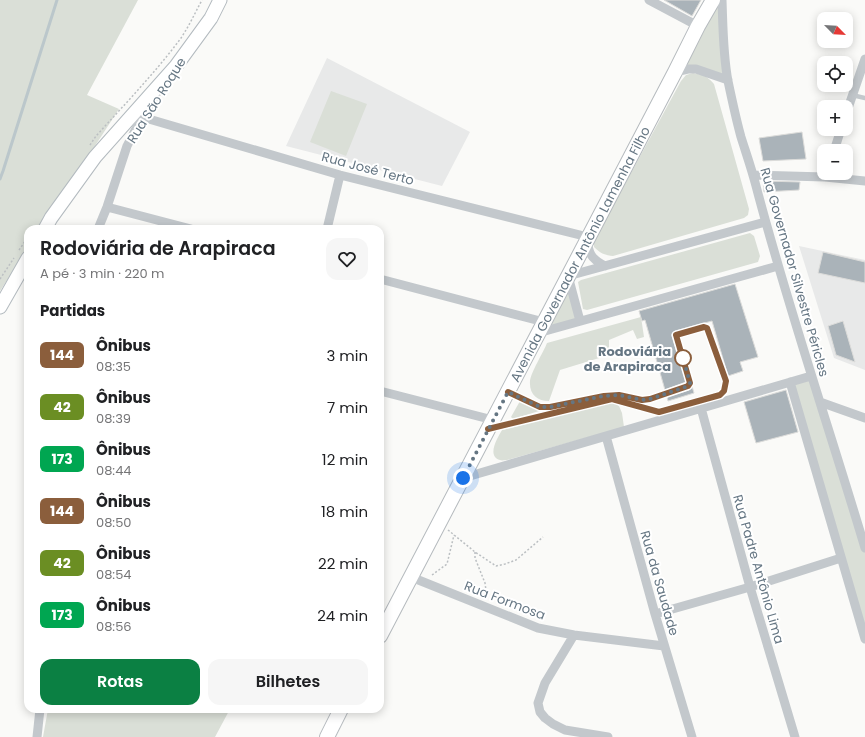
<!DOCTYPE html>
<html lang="pt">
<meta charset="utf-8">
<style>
body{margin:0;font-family:Poppins,sans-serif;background:#f6f6f6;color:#202124;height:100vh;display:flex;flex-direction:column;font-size:15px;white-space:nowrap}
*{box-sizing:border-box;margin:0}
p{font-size:13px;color:#757577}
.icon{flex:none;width:22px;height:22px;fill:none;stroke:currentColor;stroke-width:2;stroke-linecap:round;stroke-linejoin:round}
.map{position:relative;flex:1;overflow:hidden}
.details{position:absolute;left:24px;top:225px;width:360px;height:488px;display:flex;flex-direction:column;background:#fff;border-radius:12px;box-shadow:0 2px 10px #0003}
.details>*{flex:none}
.badge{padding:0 8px;border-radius:6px;font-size:14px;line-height:26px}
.needle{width:26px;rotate:114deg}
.buttons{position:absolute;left:817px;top:12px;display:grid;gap:8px}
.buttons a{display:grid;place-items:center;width:36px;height:36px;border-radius:8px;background:#fff;box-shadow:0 2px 10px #0003;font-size:20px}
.you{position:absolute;width:20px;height:20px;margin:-10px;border:3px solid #fff;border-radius:50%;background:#1a73e8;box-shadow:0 0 0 6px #1a73e833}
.map>.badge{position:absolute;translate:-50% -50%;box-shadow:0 0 0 2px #fff}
h2{padding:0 16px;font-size:15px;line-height:36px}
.round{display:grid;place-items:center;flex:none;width:42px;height:42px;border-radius:12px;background:#f6f6f6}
.head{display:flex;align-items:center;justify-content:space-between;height:68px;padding:0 16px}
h1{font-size:19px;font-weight:600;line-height:30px}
.primary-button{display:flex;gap:8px;margin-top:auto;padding:8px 16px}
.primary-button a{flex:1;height:46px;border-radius:12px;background:#0b8043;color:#fff;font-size:16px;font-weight:600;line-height:46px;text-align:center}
.primary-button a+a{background:#f6f6f6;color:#202124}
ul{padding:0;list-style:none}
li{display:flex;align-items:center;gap:12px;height:52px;padding:0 16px}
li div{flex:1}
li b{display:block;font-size:15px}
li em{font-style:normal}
li .badge{min-width:44px;font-weight:700;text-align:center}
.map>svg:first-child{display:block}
.built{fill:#e8e9e9}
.green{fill:#dadfd7}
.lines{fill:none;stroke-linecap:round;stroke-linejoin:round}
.stream{stroke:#bbc7cb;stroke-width:3}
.building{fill:#aab3b9;stroke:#dcdcda}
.secondary-casing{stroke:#b3babf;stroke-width:15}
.primary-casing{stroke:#b5babe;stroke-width:16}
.path{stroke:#bbbfc2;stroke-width:1.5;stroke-dasharray:2 2;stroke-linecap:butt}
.service{stroke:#c3c8cc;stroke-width:4.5}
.minor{stroke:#c3c8cc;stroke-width:9}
.secondary{stroke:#fff;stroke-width:13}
.primary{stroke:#fff;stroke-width:14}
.line-casing{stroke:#fff;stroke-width:9}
.line{stroke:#8b5e3c;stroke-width:6}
.walk{stroke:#657683;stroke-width:4;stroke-dasharray:0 7.2}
.stop-dot{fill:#fff;stroke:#8b5e3c;stroke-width:2}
.labels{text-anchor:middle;stroke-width:4;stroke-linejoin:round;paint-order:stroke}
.street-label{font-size:13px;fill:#657683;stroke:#fff}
.stop-label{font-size:13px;font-weight:bold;fill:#657683;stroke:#fff;text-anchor:end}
</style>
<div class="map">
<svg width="865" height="737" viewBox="0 0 865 737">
<rect width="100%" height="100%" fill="#fafaf8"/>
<path class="built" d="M327,58L470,132L442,186L286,146Z
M799,246L865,260V370L834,358Z"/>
<path class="green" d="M0,0H138L87,95L119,109L41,229H28V248L0,291Z
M722,0L728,80L696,69L675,72L698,26Z
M693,73C704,75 707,76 714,84L749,209L748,215L744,218L613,256C604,255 600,253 594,247V241L681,81L686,75Z
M331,91L367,104L346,156L310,142Z
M750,233L754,236L760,256L758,262L587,310L583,309L578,282L581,280Z
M568,276L580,321L538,333Z
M641,317L644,337L637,339L633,330L609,340V355L560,370L549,401C537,401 529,394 530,381C531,372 543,353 547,343Z
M811,376L865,548V639L790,382Z
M520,401L538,408L539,411L513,419L511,417Z
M612,402L619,406L622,413L624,427L507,460C504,460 502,461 500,460C486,456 498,437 502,430Z
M48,709H230L215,737H43Z"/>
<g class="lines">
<path class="stream" d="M0,179L3,171L57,0"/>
</g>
<path class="building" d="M664,0H701L692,16Z
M802,132L806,159L763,161L759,138Z
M763,181L800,182L799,190L764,192Z
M823,252L865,262V283L818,273Z
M735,284L758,357L740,362L743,371L728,376L712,321L675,331L672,334V336L686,382L665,390L645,320L642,321L639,311Z
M843,321L855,362L836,355L828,326Z
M692,386L694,393L668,401L667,397L689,390Z
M786,390L798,432L756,443L744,402Z"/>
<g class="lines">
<defs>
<path id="secondary" d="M45,229L51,218L95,157L176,66L211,18L220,0
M0,307L28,258"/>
<g id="primary">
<path id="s1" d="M380,636L675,72L698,26L713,0"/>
<path d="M327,737L341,709"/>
</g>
</defs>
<use href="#secondary" class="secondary-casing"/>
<use href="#primary" class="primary-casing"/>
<path class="path" d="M90,145L96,136C125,104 155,73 181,38C189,26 195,13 202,0
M19,250L28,237
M0,279L14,258
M448,530L475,552L496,566L505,564L516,560L543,537
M475,552V558L485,583L487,598
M432,575L447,564L454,535"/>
<path class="service" d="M852,95L865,98
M492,429L612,399L659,412L720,395L724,391L726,381L707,328L704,327L676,335L690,383L688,386L650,399L642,401L619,395L604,396L550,407H540L509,392"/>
<path class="minor" d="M649,0L698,26
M722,0C723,27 723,55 728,81C732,100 736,119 741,137C746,153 752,170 756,186C788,308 829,427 865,548
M675,72L688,69H696L728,80
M846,114L865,59
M142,117L340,175L588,237C587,252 591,259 605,266
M834,151L841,129
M753,175L825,177L865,181
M107,207L191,229
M98,229L107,207L127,146L142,117L156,95
M327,229L340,175
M380,279L544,322
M580,321L568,276L765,222
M538,333L778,266
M790,382L865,639
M380,391L493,420
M820,402L865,418
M701,408L750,587L795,737
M606,436L655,614L692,737
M463,478L811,376
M411,577L538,628L574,635L664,646
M655,614L750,587L841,558
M574,635L545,683L538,703L540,712L545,718L553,724L565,730L608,737
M37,737L40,709"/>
<use href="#secondary" class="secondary"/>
<use href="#primary" class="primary"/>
</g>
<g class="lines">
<defs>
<path id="line" d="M488,429L612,399L659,412L720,395L724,391L726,381L707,328L704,327L676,335L690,383L688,386L650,399L642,400L619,395L604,396L550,407H540L508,392"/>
</defs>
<use href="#line" class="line-casing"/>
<use href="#line" class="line"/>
<path class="walk" d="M463,478L508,392L540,407H550L604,396L619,395L642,400L650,399L688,386L690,383L683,358"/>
</g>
<circle class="stop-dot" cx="683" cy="358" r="8"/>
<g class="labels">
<g class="street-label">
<text transform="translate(156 100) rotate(-58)" y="5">Rua São Roque</text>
<text transform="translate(368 168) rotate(15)" y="5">Rua José Terto</text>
<text dy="5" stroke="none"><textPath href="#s1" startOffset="431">Avenida Governador Antônio Lamenha Filho</textPath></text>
<text transform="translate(795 272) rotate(74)" y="5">Rua Governador Silvestre Péricles</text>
<text transform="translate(759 569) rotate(74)" y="5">Rua Padre Antônio Lima</text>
<text transform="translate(660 583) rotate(74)" y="5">Rua da Saudade</text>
<text transform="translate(505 600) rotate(21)" y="5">Rua Formosa</text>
</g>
<g class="stop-label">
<text x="671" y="356">Rodoviária<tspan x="671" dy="15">de Arapiraca</tspan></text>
</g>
</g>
</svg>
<div class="buttons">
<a><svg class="needle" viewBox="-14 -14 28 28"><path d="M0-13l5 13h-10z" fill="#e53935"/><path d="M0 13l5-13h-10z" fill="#757577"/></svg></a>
<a><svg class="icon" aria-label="locate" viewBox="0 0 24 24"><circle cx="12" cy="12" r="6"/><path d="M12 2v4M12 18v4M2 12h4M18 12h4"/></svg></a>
<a>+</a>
<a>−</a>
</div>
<div class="you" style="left:463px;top:478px"></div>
<section class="details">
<div class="head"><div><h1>Rodoviária de Arapiraca</h1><p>A pé · 3 min · 220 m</p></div><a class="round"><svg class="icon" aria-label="heart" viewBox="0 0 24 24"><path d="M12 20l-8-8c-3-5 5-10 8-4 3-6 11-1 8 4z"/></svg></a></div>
<h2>Partidas</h2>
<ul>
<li><span class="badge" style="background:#8b5e3c;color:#fff">144</span><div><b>Ônibus</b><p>08:35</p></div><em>3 min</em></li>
<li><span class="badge" style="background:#6b8e23;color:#fff">42</span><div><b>Ônibus</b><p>08:39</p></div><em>7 min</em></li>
<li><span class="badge" style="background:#00a651;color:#fff">173</span><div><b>Ônibus</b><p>08:44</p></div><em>12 min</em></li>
<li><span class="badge" style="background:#8b5e3c;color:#fff">144</span><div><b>Ônibus</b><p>08:50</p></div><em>18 min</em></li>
<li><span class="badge" style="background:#6b8e23;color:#fff">42</span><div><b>Ônibus</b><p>08:54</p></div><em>22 min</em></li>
<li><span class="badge" style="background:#00a651;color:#fff">173</span><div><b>Ônibus</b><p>08:56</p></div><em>24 min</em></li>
</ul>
<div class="primary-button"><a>Rotas</a><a>Bilhetes</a></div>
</section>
</div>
